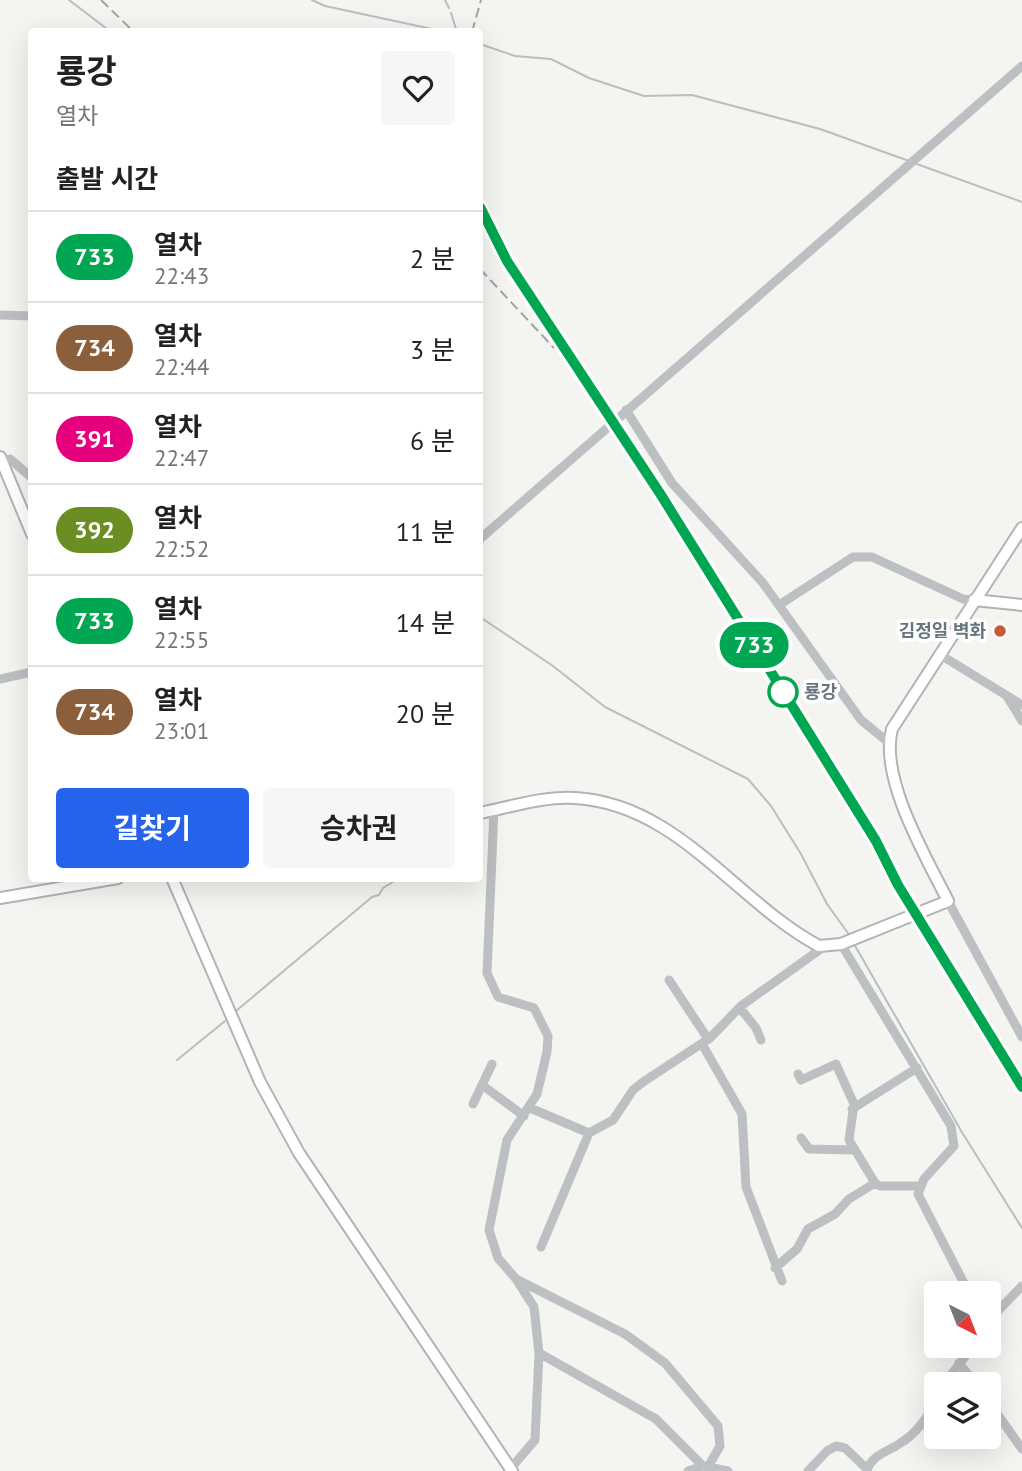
<!DOCTYPE html>
<html lang="ko">
<meta charset="utf-8">
<style>
body{margin:0;font-family:"PT Sans","Noto Sans KR",sans-serif;background:#f6f6f6;color:#222;height:100vh;display:flex;flex-direction:column;font-size:26px;white-space:nowrap}
*{box-sizing:border-box;margin:0}
p{font-size:23px;color:#767676}
.icon{flex:none;width:38px;height:38px;fill:none;stroke:currentColor;stroke-width:2;stroke-linecap:round;stroke-linejoin:round}
.map{position:relative;flex:1;overflow:hidden}
.side{position:absolute;left:28px;top:28px;width:455px;height:854px;display:flex;flex-direction:column;background:#fff;border-radius:7px;box-shadow:0 7px 28px #0002}
.side>*{flex:none}
.badge{padding:0 14px;border-radius:23px;font-size:24px;line-height:46px}
.needle{width:46px;rotate:138deg}
.fabs{position:absolute;left:924px;top:1281px;display:grid;gap:14px}
.fabs a{display:grid;place-items:center;width:77px;height:77px;border-radius:7px;background:#fff;box-shadow:0 7px 28px #0002;font-size:35px}
.map>.badge{position:absolute;translate:-50% -50%;box-shadow:0 0 0 4px #fff}
h2{padding:0 28px;font-size:26px;line-height:63px}
.round{display:grid;place-items:center;flex:none;width:74px;height:74px;border-radius:7px;background:#f6f6f6}
.overview{display:flex;align-items:center;justify-content:space-between;height:119px;padding:0 28px}
h1{font-size:33px;font-weight:700;line-height:52px}
.action{display:flex;gap:14px;margin-top:auto;padding:14px 28px}
.action a{flex:1;height:80px;border-radius:7px;background:#2563eb;color:#fff;font-size:28px;font-weight:700;line-height:80px;text-align:center}
.action a+a{background:#f6f6f6;color:#222}
ul{padding:0;list-style:none}
li{display:flex;align-items:center;gap:21px;height:91px;padding:0 28px;border-top:2px solid #e0e0e0}
li div{flex:1}
li b{display:block;font-size:26px}
li em{font-style:normal}
li .badge{min-width:77px;font-weight:700;text-align:center}
.map>svg:first-child{display:block}
.lines{fill:none;stroke-linecap:round;stroke-linejoin:round}
.stream{stroke:#b5c0c3;stroke-width:2}
.major-casing{stroke:#b0b4b7;stroke-width:14}
.minor{stroke:#bcc0c2;stroke-width:9}
.major{stroke:#fff;stroke-width:10}
.rail{stroke:#9ea4a8;stroke-width:2;stroke-dasharray:10 5;stroke-linecap:butt}
.line-casing{stroke:#fff;stroke-width:16}
.line{stroke:#00a651;stroke-width:10}
.poi-dot{fill:#cc583a;stroke:#fff;stroke-width:2.5}
.stop-dot{fill:#fff;stroke:#00a651;stroke-width:3.5}
.labels{text-anchor:middle;stroke-width:7;stroke-linejoin:round;paint-order:stroke}
.poi-label{font-size:18px;font-weight:bold;fill:#67757e;stroke:#fff;text-anchor:end}
.stop-label{font-size:18px;font-weight:bold;fill:#67757e;stroke:#fff;text-anchor:start}
</style>
<div class="map">
<svg width="1022" height="1471" viewBox="0 0 1022 1471">
<rect width="100%" height="100%" fill="#f4f4f1"/>
<g class="lines">
<path class="stream" d="M69,0L111,32
M312,0L325,6L446,32
M445,0L449,8
M451,13L457,32
M480,44L515,56L551,59L589,78L644,96L692,95L820,129L909,161
M914,163L1022,202
M480,617L553,666L605,707L748,779L771,806L801,854L827,904L850,936
M854,944L963,1134L1022,1228
M236,1011L372,897L379,895L383,888L399,878
M177,1060L225,1021"/>
<defs>
<path id="major" d="M0,457L32,534
M974,600L1022,605
M480,813C510,807 544,796 575,798C678,804 735,901 819,946L841,944L948,901C926,857 879,778 892,729L1022,528
M172,878L260,1082L299,1153L512,1471
M0,898L118,878"/>
</defs>
<use href="#major" class="major-casing"/>
<path class="minor" d="M0,315L32,316
M626,410L672,483L763,583L861,720L888,742
M2,462L10,459L32,478
M480,539L1022,66
M779,605L853,557H872L963,599L974,600
M939,654L1022,705
M0,679L32,672
M1008,698L1022,721
M494,810L487,973L498,997L534,1008L548,1036L547,1052L537,1094L507,1140L489,1230L498,1258L516,1279L534,1307L539,1353L535,1440L510,1469
M948,901L1022,1037
M841,944L951,1126L954,1146L924,1179L918,1194L969,1293
M669,980L708,1039
M740,1008L756,1028L761,1040
M702,1044L742,1114L746,1187L782,1281
M798,1074L801,1080L836,1064L854,1104L849,1140L875,1183L880,1186H919
M482,1085L524,1116
M473,1104L492,1064
M530,1108L589,1133L613,1120L633,1090L643,1082L710,1038L741,1006L825,946
M852,1109L917,1068
M801,1138L809,1149L854,1150
M541,1247L589,1133
M775,1268L797,1249L808,1229L835,1214L849,1199L875,1183
M516,1279L625,1334L665,1363L718,1426L720,1446L708,1467
M989,1320L1022,1286
M539,1353L656,1419L703,1466
M959,1363L976,1384
M944,1384L973,1346
M989,1402L1022,1449
M688,1471L703,1466L728,1471
M808,1471L827,1451L836,1446L845,1448L866,1468
M867,1471C870,1456 887,1452 899,1444C915,1435 931,1415 936,1397"/>
<use href="#major" class="major"/>
<path class="rail" d="M101,0L134,32
M472,32L481,0
M480,207L507,261L652,481L876,841L898,885L1022,1087
M480,269L554,348"/>
</g>
<g class="lines">
<defs>
<path id="line" d="M480,207L507,261L661,495L876,841L898,885L1022,1087"/>
</defs>
<use href="#line" class="line-casing"/>
<use href="#line" class="line"/>
</g>
<circle class="poi-dot" cx="1000" cy="631" r="7"/>
<circle class="stop-dot" cx="783" cy="692" r="14"/>
<g class="labels">
<g class="poi-label">
<text x="986" y="637">김정일 벽화</text>
</g>
<g class="stop-label">
<text x="804" y="698">룡강</text>
</g>
</g>
</svg>
<div class="fabs">
<a><svg class="needle" viewBox="-14 -14 28 28"><path d="M0-13l5 13h-10z" fill="#e53935"/><path d="M0 13l5-13h-10z" fill="#767676"/></svg></a>
<a><svg class="icon" aria-label="layers" viewBox="0 0 24 24"><path d="M12 4l9 5-9 5-9-5zM3 14l9 5 9-5"/></svg></a>
</div>
<b class="badge" style="left:754px;top:645px;background:#00a651;color:#fff">733</b>
<section class="side">
<div class="overview"><div><h1>룡강</h1><p>열차</p></div><a class="round"><svg class="icon" aria-label="heart" viewBox="0 0 24 24"><path d="M12 20l-8-8c-3-5 5-10 8-4 3-6 11-1 8 4z"/></svg></a></div>
<h2>출발 시간</h2>
<ul>
<li><span class="badge" style="background:#00a651;color:#fff">733</span><div><b>열차</b><p>22:43</p></div><em>2 분</em></li>
<li><span class="badge" style="background:#8b5e3c;color:#fff">734</span><div><b>열차</b><p>22:44</p></div><em>3 분</em></li>
<li><span class="badge" style="background:#e6007e;color:#fff">391</span><div><b>열차</b><p>22:47</p></div><em>6 분</em></li>
<li><span class="badge" style="background:#6b8e23;color:#fff">392</span><div><b>열차</b><p>22:52</p></div><em>11 분</em></li>
<li><span class="badge" style="background:#00a651;color:#fff">733</span><div><b>열차</b><p>22:55</p></div><em>14 분</em></li>
<li><span class="badge" style="background:#8b5e3c;color:#fff">734</span><div><b>열차</b><p>23:01</p></div><em>20 분</em></li>
</ul>
<div class="action"><a>길찾기</a><a>승차권</a></div>
</section>
</div>
